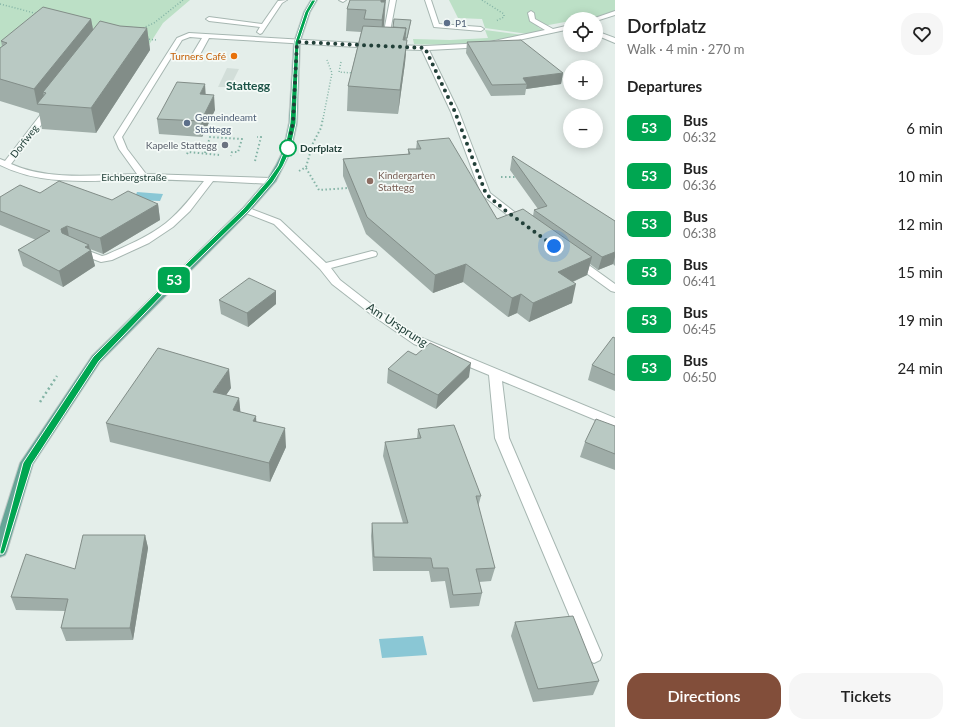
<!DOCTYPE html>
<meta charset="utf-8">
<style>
body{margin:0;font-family:Lato,sans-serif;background:#f6f6f6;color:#222;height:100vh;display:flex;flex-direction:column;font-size:15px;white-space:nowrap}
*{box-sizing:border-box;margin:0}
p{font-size:13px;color:#767676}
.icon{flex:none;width:22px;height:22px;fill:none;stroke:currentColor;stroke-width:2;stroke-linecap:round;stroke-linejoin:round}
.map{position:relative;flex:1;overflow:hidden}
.drawer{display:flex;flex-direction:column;background:#fff;width:340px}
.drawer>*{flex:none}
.badge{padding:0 8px;border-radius:6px;font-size:14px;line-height:26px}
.tools{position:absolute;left:563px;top:12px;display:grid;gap:8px}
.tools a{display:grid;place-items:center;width:40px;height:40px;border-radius:50%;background:#fff;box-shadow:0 2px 10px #0003;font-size:20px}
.you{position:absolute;width:20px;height:20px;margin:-10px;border:3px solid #fff;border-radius:50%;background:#1a73e8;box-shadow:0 0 0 6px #1a73e833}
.map>.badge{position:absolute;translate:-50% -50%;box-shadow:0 0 0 2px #fff}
h2{padding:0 12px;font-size:15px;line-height:36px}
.round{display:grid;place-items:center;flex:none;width:42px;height:42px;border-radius:16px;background:#f6f6f6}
.summary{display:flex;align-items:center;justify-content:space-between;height:68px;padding:0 12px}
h1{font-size:19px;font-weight:600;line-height:30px}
.action{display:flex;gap:8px;margin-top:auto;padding:8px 12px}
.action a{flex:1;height:46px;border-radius:16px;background:#824e3a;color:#fff;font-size:16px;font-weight:600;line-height:46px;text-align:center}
.action a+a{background:#f6f6f6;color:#222}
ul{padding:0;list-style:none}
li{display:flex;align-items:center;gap:12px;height:48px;padding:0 12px}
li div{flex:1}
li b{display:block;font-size:15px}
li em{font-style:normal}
li .badge{min-width:44px;font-weight:700;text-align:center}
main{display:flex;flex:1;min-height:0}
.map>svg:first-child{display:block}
.built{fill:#d2ded9}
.green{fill:#bce0c6}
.water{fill:#8ac7d5}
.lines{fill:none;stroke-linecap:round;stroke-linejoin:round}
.minor-casing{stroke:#a6b6b1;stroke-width:2}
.major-casing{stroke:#c1cac8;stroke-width:2}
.path-far2{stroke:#83b3a5;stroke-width:1.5;stroke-dasharray:1 2;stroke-linecap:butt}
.path-far1{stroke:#83b3a5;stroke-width:2;stroke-dasharray:1.5 2.5;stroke-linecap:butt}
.path{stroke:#83b3a5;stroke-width:2.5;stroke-dasharray:2 3;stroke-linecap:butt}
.minor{fill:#fff;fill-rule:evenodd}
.major{fill:#66a597;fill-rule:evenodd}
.wall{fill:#9fada8}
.shaded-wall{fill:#828d88}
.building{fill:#b9c9c3;stroke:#828d88}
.line{fill:#00a651;stroke:#fff}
.walk{stroke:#224039;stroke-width:4;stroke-dasharray:0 7.2}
.service-dot{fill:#5c6f8a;stroke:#f4faf7;stroke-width:1.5}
.food-dot{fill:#e8710a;stroke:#f4faf7;stroke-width:1.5}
.worship-dot{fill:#6b7280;stroke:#f4faf7;stroke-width:1.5}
.stop-dot{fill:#fff;stroke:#00a651;stroke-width:2}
.education-dot{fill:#8d6e63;stroke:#f4faf7;stroke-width:1.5}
.labels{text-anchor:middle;stroke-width:3.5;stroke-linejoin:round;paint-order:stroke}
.far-service-label{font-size:10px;fill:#4e5e75;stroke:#f4faf7;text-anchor:start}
.far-food-label{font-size:10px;fill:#c56008;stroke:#f4faf7;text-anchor:end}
.far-street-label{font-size:10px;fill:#224039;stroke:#f4faf7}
.far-worship-label{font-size:10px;fill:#5b616d;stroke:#f4faf7;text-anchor:end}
.far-stop-label{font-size:10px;font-weight:bold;fill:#224039;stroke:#f4faf7;text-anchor:start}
.far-education-label{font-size:10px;fill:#785e54;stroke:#f4faf7;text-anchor:start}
.far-quarter-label{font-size:12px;font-weight:bold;fill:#1d5448;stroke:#f4faf7}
.street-label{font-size:12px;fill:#224039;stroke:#f4faf7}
</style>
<main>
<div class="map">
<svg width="615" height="727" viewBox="0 0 615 727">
<rect width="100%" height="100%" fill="#e4eeea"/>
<path class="built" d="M227,68L239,69L230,87H218Z"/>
<path class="green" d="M0,0H190L163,23L147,48L0,58Z
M449,0H615V11L589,19H570V21L538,27L543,30L528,34L485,28L482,19L458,18Z
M485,30L524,35C487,42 452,46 414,44L413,39L450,40L488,38Z"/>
<path class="water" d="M137,192L163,194L160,201L134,200Z
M423,636L427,655L382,658L379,639Z"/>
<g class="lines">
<defs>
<path id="minor" d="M287,0L282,3L262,33L260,34L257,32L260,27L209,21L206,19L209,17L262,24L278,1Z
M339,0H346L343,2Z
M390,0H396L388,42L385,44L382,42Z
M425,0H431L439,24L481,27L484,29L481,31L434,27Z
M531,11L534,13L535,19L553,29L570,25V29L485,47L429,50L459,112L490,193L526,221L528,223L526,225H520L481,194L451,112L422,50L391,49L387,47L391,45L425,46L485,43L545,30L530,21L528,13Z
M615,11V15L596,21V19H592Z
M596,31L615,38V43L596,35Z
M189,33L373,44L377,46L373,48L209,38L197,60H194L190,58L202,38L190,37L182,40L122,137L127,149L146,174L271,178L276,181L271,184L213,181L190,211L173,227L149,243L112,260L101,262L74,252L73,250L74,248L78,247L102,256L106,255C126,246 148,237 166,223C181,211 192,196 204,181C178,180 153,179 127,180C85,181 39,185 0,165V159L5,161L48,105H51L55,107L11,164C49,181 96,175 137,174L119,149L114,137L177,38Z
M246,207L280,220L326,263L372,251L376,252L377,254L376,256L331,268L340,280L380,311L422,338L615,418V428L502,381L509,438L602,655L600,660L594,663L588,660L495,438L489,375L414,344L372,315L332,284L320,269L274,224L243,212L241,210Z
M575,257L579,258L615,284V292L611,291L571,262L570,260Z"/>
<path id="major" d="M311,0H317L310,12L300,42L297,123L291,151L276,181L249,212L100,362L33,464L7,551L5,555L0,557V527L20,463L92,356L243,208L267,180L276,165L283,151L289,123L294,42L304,12Z"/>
</defs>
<use href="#minor" class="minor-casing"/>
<use href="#major" class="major-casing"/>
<path class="path-far2" d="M482,0L504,14V17L496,21
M0,4L38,14
M143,28L154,23L183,0
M146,39L157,40
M341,62L339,72L353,73
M323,119L332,73L327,60"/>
<path class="path-far1" d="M205,153L210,137L242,139L238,152H232L231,156
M187,154L188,152L219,155
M255,161L261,137H257
M306,168L319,190L348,188
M299,171L306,167L313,143L321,128L323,118
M501,177H515"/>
<path class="path" d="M40,402L57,376"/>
<use href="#minor" class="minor"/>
<use href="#major" class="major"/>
</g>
<path class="wall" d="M350,0H386L384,27H393L411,20L410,26L407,40L405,63L398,114L347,111L348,86L361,32L346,31L347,9Z
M91,19L93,29L120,26L147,28L150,50L96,133L42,129L39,113L0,101V48L2,46L1,41Z
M467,42L563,73L561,84L526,89L525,95L491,96L466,53Z
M206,94L215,110L202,137L159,134L157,119Z
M417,141L497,219L533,216L534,210L538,209L510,170L512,157L615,221V266L613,264L598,270L590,264L587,275L573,282L572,303L529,322L517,313L508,317L463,282L433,293L366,234L343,176V159L408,154V149H416Z
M40,193L112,200L158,204L160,220L103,254L90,249L95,266L63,287L23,266L18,250L36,240L0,225V197Z
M276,291V304L248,327L221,314L219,300Z
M615,338V391L588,380L592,365Z
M416,355L469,377L436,409L387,383L388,369Z
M231,388L226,395L239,398L240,412L256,422L286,447L270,482L110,442L106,423Z
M615,426V470L580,457L585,442Z
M418,429L481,496L478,507L495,568L491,581L479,582L482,593L479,606L450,608L445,581L431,582L429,571H373L371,536L372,523H403L383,456L385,442L417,439Z
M145,535L148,548L133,640L66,641L61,628L65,611L16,610L11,597L75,569Z
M515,622L599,681L593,695L533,702L511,636Z"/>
<path class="shaded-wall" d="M381,0H386L385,3L384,24L381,42L382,20L381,2Z
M91,19L95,41L46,93L43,92L46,105L37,104L34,89Z
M147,28L150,50L96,133L91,108Z
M406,28L404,51L403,40Z
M407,40L405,63L398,114L400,90Z
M563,73L561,84L526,89L527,84L523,78Z
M205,84L206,99L200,94Z
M214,95L215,110L202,137L201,121Z
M158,204L160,220L103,254L100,238Z
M67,226L70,242L64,245L61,229Z
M89,245L90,251L91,250L95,266L63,287L59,271L85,247Z
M615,252V257L613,264L598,270L602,257Z
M592,257L587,275L554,290L558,272Z
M466,264L463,282L433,293L435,275Z
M576,284L572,303L529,322L533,303Z
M276,291V304L248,327L247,313Z
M521,294L517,313L508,317L512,298Z
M471,363L469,377L436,409L438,395Z
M229,369L231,388L215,411L213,392Z
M239,398L241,417L233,410Z
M256,416L257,434L253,421Z
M285,428L286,447L270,482L269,463Z
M145,535L148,548L133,640L130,628Z"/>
<path class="building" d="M350,0H381V2H385L382,20L364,19L366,10L347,9Z
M43,7L91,19L34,89L0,79V48L7,43L1,41Z
M394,19L411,20L407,38H405L406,28L393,27Z
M100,21L120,26L147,28L91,108L37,104L46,93L43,92Z
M363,26L406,28L403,40H407L400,90L348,86Z
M521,40L563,73L523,78L527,84L492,85L467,42Z
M177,82L205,84L200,94L214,95L201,121L157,119Z
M449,138L497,219L523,209L592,257L558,272L576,284L533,303L521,294L512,298L466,264L435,275L367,217L343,159L410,154L408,149H421L417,141Z
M513,156L615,221V252L602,257L534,210L547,206L512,157Z
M59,181L112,200L128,191L158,204L100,238L67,226L61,229L62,233L89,245L85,247L91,250L59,271L18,250L50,231L0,211V197L20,185L40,193Z
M249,278L276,291L247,313L219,300Z
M613,337L615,338V375L592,365Z
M430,343L471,363L438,395L388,369L408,351L416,355Z
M158,348L229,369L213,392L239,398L233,410L256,416L253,421L285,428L269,463L106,423Z
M596,419L615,426V454L585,442Z
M454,425L481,496H476L495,568L476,569L482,593L453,595L448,568H433L431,558L374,557L372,523H408L385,442L421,438L418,429Z
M83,535H145L130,628H61L68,599L11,597L26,554L75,569Z
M573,616L599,681L538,689L515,622Z"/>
<path class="line" d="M312,0H316L309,12L299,42L296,123L290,151L283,166L273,182L248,211L167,290L99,361L32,464L5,551L3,554H0V551L23,463L93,357L162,287L243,209L268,180L278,166L284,151L290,123L295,42L305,12Z"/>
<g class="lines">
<path class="walk" d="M288,148L287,151L293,123L297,42L425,48L455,112L486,194L506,211L554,246"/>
</g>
<g class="service-dot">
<circle cx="447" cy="23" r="4"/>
<circle cx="187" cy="123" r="4"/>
</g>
<circle class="food-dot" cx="234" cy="56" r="4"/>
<circle class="worship-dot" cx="225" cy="145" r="4"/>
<circle class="stop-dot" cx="288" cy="148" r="8"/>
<circle class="education-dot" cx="370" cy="181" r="4"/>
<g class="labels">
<g class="far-service-label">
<text x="455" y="27">P1</text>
<text x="195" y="121">Gemeindeamt<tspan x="195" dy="12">Stattegg</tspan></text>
</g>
<g class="far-food-label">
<text x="226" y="60">Turners Café</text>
</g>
<g class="far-street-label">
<text transform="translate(24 141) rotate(-52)" y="4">Dorfweg</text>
<text x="134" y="181">Eichbergstraße</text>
</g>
<g class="far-worship-label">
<text x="217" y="149">Kapelle Stattegg</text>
</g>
<g class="far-stop-label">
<text x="300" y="152">Dorfplatz</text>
</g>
<g class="far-education-label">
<text x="378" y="179">Kindergarten<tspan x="378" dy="12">Stattegg</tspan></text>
</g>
<g class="far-quarter-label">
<text x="248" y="90">Stattegg</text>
</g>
<g class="street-label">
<text transform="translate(397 325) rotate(33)" y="4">Am Ursprung</text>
</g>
</g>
</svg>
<div class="tools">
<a><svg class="icon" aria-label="locate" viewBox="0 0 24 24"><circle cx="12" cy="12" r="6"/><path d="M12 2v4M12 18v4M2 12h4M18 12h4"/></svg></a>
<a>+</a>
<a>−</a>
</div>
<div class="you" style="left:554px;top:246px"></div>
<b class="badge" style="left:174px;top:280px;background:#00a651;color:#fff">53</b>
</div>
<section class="drawer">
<div class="summary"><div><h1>Dorfplatz</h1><p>Walk · 4 min · 270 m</p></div><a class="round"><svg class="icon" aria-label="heart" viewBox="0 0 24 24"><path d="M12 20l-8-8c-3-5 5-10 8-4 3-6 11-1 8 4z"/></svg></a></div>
<h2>Departures</h2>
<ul>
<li><span class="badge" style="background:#00a651;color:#fff">53</span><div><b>Bus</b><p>06:32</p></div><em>6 min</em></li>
<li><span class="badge" style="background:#00a651;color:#fff">53</span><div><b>Bus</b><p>06:36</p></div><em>10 min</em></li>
<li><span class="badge" style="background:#00a651;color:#fff">53</span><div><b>Bus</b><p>06:38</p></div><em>12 min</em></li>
<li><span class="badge" style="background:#00a651;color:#fff">53</span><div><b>Bus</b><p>06:41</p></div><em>15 min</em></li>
<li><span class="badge" style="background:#00a651;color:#fff">53</span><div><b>Bus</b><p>06:45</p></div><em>19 min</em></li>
<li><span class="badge" style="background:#00a651;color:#fff">53</span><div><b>Bus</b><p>06:50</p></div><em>24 min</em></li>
</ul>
<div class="action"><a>Directions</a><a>Tickets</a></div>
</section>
</main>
